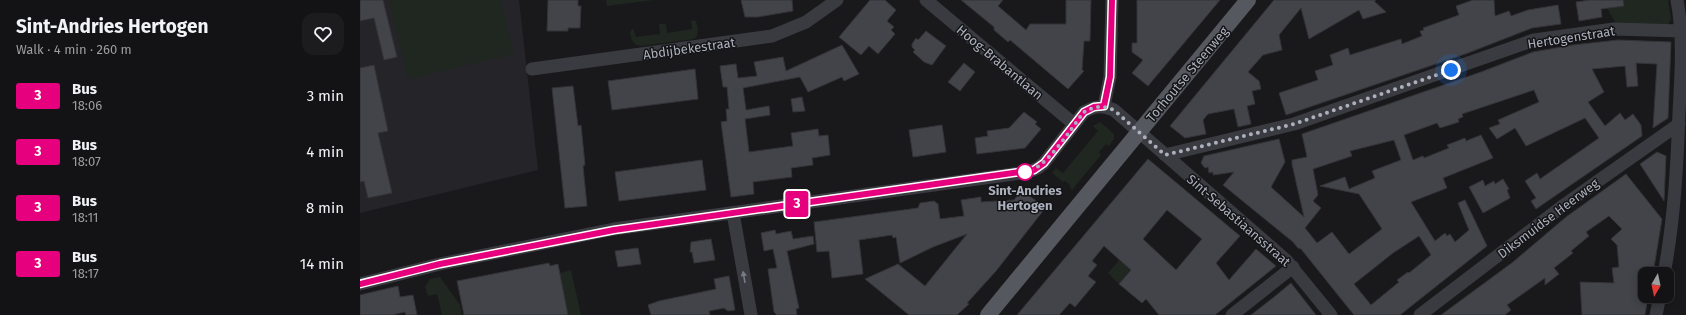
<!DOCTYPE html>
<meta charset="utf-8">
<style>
body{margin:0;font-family:"Fira Sans",sans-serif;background:#1c1c1e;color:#f1f3f6;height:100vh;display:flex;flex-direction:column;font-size:15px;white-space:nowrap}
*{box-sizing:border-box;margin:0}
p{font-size:13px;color:#9d9ea0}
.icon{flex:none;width:22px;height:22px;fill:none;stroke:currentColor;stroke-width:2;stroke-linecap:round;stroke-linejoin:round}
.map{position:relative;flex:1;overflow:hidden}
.sheet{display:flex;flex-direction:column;background:#131315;width:360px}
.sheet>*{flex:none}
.badge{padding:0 8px;border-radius:3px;font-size:14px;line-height:26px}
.needle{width:26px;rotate:189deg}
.controls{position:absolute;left:1278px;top:267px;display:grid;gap:8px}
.controls a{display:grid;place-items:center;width:36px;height:36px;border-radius:8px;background:#131315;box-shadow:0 2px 10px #0003,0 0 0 1px #323234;font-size:20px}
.you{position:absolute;width:20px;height:20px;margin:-10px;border:3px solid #fff;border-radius:50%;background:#1a73e8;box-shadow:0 0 0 6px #1a73e833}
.map>.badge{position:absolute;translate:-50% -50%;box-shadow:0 0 0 2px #fff}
.round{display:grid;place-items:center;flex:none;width:42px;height:42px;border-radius:12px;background:#1c1c1e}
.summary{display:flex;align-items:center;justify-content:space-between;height:68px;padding:0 16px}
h1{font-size:19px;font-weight:700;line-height:30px}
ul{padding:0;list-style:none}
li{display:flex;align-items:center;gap:12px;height:56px;padding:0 16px}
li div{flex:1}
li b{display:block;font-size:15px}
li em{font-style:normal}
li .badge{min-width:44px;font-weight:700;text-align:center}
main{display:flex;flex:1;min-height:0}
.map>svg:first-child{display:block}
.built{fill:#252529}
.green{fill:#1f2720}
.building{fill:#434449;stroke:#333338;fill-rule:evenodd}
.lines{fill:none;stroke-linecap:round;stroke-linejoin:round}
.minor{stroke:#3a3b41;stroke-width:13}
.major{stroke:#565860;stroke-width:16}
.oneway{fill:#787b85}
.line-casing{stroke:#fff;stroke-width:9}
.line{stroke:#e6007e;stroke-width:6}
.walk{stroke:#abb0bc;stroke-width:4;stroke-dasharray:0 7.2}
.stop-dot{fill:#fff;stroke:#e6007e;stroke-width:2}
.labels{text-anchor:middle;stroke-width:3;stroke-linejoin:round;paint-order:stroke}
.street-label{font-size:13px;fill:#abb0bc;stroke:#141417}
.stop-label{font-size:13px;font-weight:bold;fill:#abb0bc;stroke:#141417}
</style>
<main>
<section class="sheet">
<div class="summary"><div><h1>Sint-Andries Hertogen</h1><p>Walk · 4 min · 260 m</p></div><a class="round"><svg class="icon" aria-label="heart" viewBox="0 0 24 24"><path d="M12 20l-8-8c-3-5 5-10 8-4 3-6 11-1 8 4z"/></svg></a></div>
<ul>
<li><span class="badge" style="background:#e6007e;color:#fff">3</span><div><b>Bus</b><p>18:06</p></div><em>3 min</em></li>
<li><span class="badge" style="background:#e6007e;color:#fff">3</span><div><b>Bus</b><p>18:07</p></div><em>4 min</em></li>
<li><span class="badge" style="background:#e6007e;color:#fff">3</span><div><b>Bus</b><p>18:11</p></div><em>8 min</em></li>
<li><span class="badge" style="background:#e6007e;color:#fff">3</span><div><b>Bus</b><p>18:17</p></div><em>14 min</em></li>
</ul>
</section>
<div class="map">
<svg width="1326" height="315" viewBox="0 0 1326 315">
<rect width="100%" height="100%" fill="#19191c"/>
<path class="built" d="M0,0H159L178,170L0,213Z"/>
<path class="green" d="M29,0H141L154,54L48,79Z
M246,0H294L247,6Z
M1246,0H1308L1311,19L1308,25L1256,24L1247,8Z
M331,20L336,21L338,29L337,36L334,39L281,46C273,45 271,39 270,32L273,28L276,37L300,34L299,24H306L307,33L332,29Z
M740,122L754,134V139L749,146L746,144L739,152L741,155L712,190L709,186L710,185L705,181L703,182L692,173L696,168L703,173L738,131L733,126Z
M760,259L771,269L759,284L748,273Z
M211,270L221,315H208L200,273Z
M80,277L100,305L102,315H82L77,294L68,296L65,287L70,279Z"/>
<path class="building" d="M0,0H23L37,57L24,60L14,18L0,21Z
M188,0H218V6H221L220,28H208V31H187Z
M381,0H432L433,11L398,17H385Z
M510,0H525L536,10L527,21L534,27L531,30L535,34L518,54L509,46L501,55L479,37Z
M601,0H643L638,6L666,30L670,24H706V0H731L730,41H724L722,70L724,71L708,89L650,40L648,42L634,30V27Z
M777,0H860L788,86L772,73L783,60L772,52V43H777Z
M914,0H1016L1014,1L1026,12L1003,19L999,10L949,39L941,8L919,35L922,50L903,55L888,72L899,81L901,89L892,91L895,104L887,106L891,124L878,127L874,109L848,114L843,120L846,134L825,138L810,126Z
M1113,0H1134L1135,16L1149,11L1151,16L1168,10L1198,5L1201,24L1172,28L1108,53L926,115L919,93L958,80L955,71L973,65L970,55L988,48L990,55L1041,39L1042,44L1062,36L1060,31L1064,30L1063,28L1099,15L1096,6Z
M1230,0H1263L1264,6L1241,9L1242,17L1219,21L1216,2Z
M566,31L586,46L572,65L564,62L553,52L555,50L552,47V44L556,38L558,40Z
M1258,40L1311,42L1308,118L1293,128L1297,64L1276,63L1278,86L1267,87L1265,66L1232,69L1244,92L1228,102L1245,126L1260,113L1265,120L1273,114L1281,125L1282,136L1176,209L1171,201L1176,198L1165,181L1177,173L1180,179L1239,138L1225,118L1166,146L1155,128L1137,139L1129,128L1140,124L1138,120L1179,102L1174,90L1102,114L1103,117L1098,119L1099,122L1080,128L1077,123L1044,135L1053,160L1063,156L1064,158L1089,148L1087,145L1105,138L1106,141L1121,135L1133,158L1083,178L1087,188L1051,202L1075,241L1085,233L1087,236L1090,234L1095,242L1109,230L1098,203L1105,200L1127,246L1040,315H994L941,249L938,248L933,242L863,185L874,172L853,175V172L849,173L848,167L845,168L841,163L844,156L919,139L925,162L911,187L944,217L932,164V160L947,157L942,134L1121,72L1173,52L1213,45ZM1034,140L1041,160L1012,171L1015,178L989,189L985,177L960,186L999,194L1022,229L989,254L972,232L957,243L945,228L961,208L953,201L958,195L953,169L992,156L990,151ZM1059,236L1071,255L1049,273L1048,272L1037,280L1039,282L1011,305L994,284L1033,253Z
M482,45L499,74L484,81L482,77L448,92L440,77L383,88L386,110L409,106L410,115L385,119L389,152L433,146L431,133L458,129L459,136L468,135L470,155L452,158L453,165L431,168L432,177L393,182L394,194L371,197L361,122L367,121L366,109H369L367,87H363L360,66L376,64L378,78L397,76L394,62L423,57L426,71Z
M604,63L615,72L600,91L588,82Z
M14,65L28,131L18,133L32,193L8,198L4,181L0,182V68Z
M335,69L338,99L252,110L248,81Z
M213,86L218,126L221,125L225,165L223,166L227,206L205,208L192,88Z
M442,97L445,111L433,112L431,99Z
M664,112L677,122L675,124L681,129L665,148L617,154L615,138L628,136L627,131L649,128Z
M582,125L586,152L553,157L549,130Z
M1297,152L1306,156L1304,201L1280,164Z
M788,159L880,236L856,263L869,280L896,249L916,266L855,315H799L786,299L782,303L759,284L771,270L744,246L732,261L737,265L728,276L736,282L715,307L710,303L699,315H657ZM807,210L842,239L816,270L783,239Z
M342,160L346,190L259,201L255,172Z
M1266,174L1302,219L1293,274H1285V296H1288L1285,315H1222L1220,282L1254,283L1252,268L1259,267L1257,245L1251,239L1262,229L1249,216L1226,232L1229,236L1211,251L1213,253L1194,268L1199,274L1185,285V278L1147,305L1151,310L1145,315H1081L1153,262L1206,217Z
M1143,179L1149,189L1147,190L1150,198L1123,213L1109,187L1123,180L1125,186L1134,181L1135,184Z
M660,192L665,196L667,194L680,204L678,207L683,211L636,271L607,303L609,304L597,315H549L505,279L538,264L565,286L607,234L573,247L540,263L536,237L533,238L532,235L499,240L503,274L472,278L469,251L457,252L454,222L558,208L560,203L574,201L578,204L580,219L604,216L601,200L621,197V202L654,200Z
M415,230L416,234L431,231L433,239L453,236L454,244L427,251L439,308L436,309L437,315H417L414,312L408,269L417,268L413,249L404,251L401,233Z
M351,239L355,260L334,263L332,252H330L331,242Z
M278,248L281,264L258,267L255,251Z
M189,263L190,266L198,264L208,315H104L97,281Z
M369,276L375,310L368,311L364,308L349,311L350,315H291L288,305L299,301L356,289L354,279Z
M931,283L956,315H891L914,297Z
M38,286L40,297L53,295L57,315H46L45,312L32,315H0V295Z"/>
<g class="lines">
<path class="minor" d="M566,0L714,124
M172,69L412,36L446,22L477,0
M744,106L750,77L752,0
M805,155L934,124L1174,40L1254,29L1322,31
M373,213L391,315
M1304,274C1314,221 1317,167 1319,113C1321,75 1324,38 1317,0
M0,284L80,264L254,229L668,172L678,168L684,163L724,112C735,106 742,105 754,110L927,261L971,315
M872,315L933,267
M1060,315L1204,205L1319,124
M1296,315L1300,296"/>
<path class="major" d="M628,315L888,0"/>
</g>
<defs><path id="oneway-solid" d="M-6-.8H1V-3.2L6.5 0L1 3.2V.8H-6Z"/></defs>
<use class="oneway" href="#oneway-solid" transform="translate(384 277) rotate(-100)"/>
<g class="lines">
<defs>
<path id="line" d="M0,284L80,264L254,230L674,170L684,163L724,112L734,107L744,106L750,77L752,0"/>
</defs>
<use href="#line" class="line-casing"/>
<use href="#line" class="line"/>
<path class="walk" d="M665,172C685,171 712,127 724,112C735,106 742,105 754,110L805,155L934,124L1091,70"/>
</g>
<circle class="stop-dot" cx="665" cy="172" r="8"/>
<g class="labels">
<g class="street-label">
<text transform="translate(1211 37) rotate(-9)" y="5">Hertogenstraat</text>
<text transform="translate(329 48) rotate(-8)" y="5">Abdijbekestraat</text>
<text transform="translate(640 62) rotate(40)" y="5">Hoog-Brabantlaan</text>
<text transform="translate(827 74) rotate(-50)" y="5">Torhoutse Steenweg</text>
<text transform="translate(1188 218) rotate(-37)" y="5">Diksmuidse Heerweg</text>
<text transform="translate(879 220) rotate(41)" y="5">Sint-Sebastiaansstraat</text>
</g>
<g class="stop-label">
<text x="665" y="195">Sint-Andries<tspan x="665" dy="15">Hertogen</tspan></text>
</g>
</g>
</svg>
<div class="controls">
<a><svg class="needle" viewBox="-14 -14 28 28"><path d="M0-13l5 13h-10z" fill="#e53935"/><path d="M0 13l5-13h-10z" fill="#9d9ea0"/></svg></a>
</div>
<div class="you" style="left:1091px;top:70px"></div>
<b class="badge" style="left:437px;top:204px;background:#e6007e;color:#fff">3</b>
</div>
</main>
